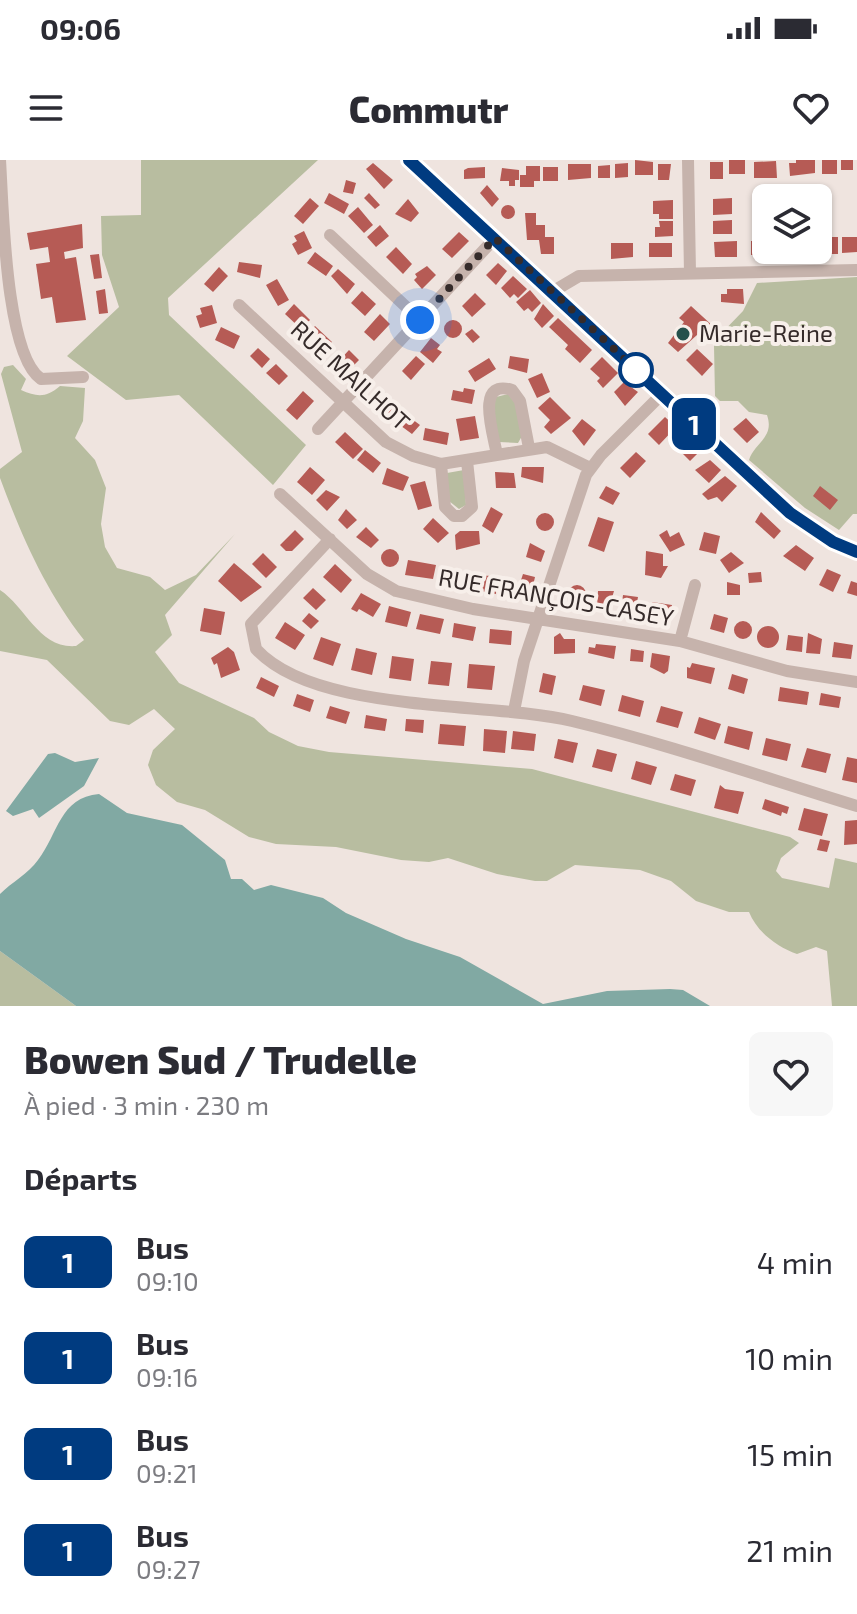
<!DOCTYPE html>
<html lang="fr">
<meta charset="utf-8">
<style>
body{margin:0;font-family:"Exo 2",sans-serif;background:#f7f7f7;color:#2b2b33;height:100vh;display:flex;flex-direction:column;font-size:30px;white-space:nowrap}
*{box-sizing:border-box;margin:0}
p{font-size:26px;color:#7c7c81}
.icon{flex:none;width:44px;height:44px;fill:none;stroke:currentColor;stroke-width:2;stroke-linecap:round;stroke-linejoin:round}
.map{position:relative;height:846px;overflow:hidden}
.panel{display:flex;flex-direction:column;background:#fff;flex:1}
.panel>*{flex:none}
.badge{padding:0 16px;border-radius:12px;font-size:28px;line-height:52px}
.tools{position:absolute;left:752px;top:24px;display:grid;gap:16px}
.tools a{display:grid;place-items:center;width:80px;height:80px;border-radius:12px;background:#fff;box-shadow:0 2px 6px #0004;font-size:40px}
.you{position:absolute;width:40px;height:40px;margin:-20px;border:6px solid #fff;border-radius:50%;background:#1a73e8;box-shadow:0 0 0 12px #1a73e833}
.map>.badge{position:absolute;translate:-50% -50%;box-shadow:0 0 0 4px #fff}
h2{padding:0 24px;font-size:30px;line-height:72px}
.round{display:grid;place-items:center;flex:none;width:84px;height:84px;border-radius:12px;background:#f7f7f7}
.summary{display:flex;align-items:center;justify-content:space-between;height:136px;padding:0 24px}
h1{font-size:38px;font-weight:800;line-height:60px}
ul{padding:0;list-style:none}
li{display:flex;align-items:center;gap:24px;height:96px;padding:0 24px}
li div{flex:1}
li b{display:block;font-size:30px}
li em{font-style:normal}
li .badge{min-width:88px;font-weight:700;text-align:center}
.status{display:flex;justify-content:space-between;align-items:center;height:56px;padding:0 40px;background:#fff;direction:ltr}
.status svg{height:22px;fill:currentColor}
header{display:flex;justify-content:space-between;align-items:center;height:104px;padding:0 24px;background:#fff;font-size:36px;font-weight:800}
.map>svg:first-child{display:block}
.green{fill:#b8bda0}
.water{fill:#81a9a3}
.building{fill:#b65b55}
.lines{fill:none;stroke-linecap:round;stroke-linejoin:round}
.minor{stroke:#c6b3ac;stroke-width:12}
.line-casing{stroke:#fff;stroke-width:18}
.line{stroke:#003b80;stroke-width:12}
.walk{stroke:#352b2a;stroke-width:8;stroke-dasharray:0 14.4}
.poi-dot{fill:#25514c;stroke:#f7efea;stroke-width:3}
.stop-dot{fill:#fff;stroke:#003b80;stroke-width:4}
.labels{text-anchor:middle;stroke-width:8;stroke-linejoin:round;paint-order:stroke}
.poi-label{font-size:24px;fill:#352b2a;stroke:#f7efea;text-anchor:start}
.street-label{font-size:24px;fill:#352b2a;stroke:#f7efea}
</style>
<div class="status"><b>09:06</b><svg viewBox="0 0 49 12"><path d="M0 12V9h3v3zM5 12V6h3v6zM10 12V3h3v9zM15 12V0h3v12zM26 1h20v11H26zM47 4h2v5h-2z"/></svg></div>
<header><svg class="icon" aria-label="menu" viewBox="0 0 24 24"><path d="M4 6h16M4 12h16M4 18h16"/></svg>Commutr<svg class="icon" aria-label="heart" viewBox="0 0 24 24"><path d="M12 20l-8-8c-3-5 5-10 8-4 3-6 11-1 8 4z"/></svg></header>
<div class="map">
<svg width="857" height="846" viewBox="0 0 857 846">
<rect width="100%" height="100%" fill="#efe4df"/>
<path class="green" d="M141,0H318L168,138L169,155L306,285L273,325L179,235L126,240L67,196L119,147L102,95L101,56L141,55Z
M857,117V354H853L839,370L805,348L749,300C754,283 775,278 767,255L749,252L738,241H720L715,236L714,186L716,179L743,151L757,123Z
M13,205L26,219L21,230C37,237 46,238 60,226L85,228L83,261L75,278L95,300L106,328L101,364L105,387L117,408L150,417L165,430L196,415L235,374L165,455L172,475L155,492L179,523L254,558L269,572L298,586L329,592L532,609L790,677L799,683L781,698L776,711L782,718L829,728L835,698L857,703V846H832L827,791L816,787L797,794C777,787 757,772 749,752H729L696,741L671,721L640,710L575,705L547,721H535L497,714L448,698L429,702L401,700L336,687L276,684L249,677L205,650L177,642L156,625L148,605L153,590L175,569L154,549L129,565L110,561L47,500L0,491V430C26,447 39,489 76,486L84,480C45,430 22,377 0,318V309L22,292L1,214L4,207Z
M508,234L515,242L522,276L518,283L499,282L493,249L496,237Z
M464,310L466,345L459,349L449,341L447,313Z
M0,791L76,846H0Z"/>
<path class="water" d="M55,593L75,602L99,598L84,626L39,658L33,649L13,656L6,651L48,594Z
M99,634L127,653L182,665L225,700L231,719H242L254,730L271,725L323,738L346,753L406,779L460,797L543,844L607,831L670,829L683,830L710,846H76L0,791V734C12,722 28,714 38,700C58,674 60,637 99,634Z"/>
<path class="building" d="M635,0L653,2V15H635Z
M729,0H745V14H729Z
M796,0H815V13L790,16L789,3H796Z
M822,0H837V14H822Z
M841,0H853V10H841Z
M776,1L777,18H754V2Z
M710,2H723V19H710Z
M373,3L393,20L384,29L366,9Z
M628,3V17L615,18V4Z
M568,4H591V18L568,20Z
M658,4H671L669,20H658Z
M610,5V18H598V6Z
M526,6H540V21H534V27H520V15H526Z
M485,7V18L464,19V10L468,8Z
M543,7H558V21H543Z
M502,8L519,10V20H515V26H509V21H500Z
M346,20L356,23L353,34L343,32Z
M487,25L499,39L492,47L480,33Z
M329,33L349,44L344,54L324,43Z
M369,33L380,45L375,49L364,38Z
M310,38L319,46L303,64L294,56Z
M732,38V54L713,55V39Z
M408,39L419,53L411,62L395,54Z
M673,40V59H659V54H653V41Z
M501 52a7 7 0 1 1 14 0a7 7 0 1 1-14 0Z
M358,47L373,65L364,73L348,56Z
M525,53H536V65H545V77H554V94H541L539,80H527Z
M732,60V74H713V61Z
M659,61H673V76L655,77V67H660Z
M82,64L83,88L64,92L65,99L76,97L86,160L56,163L52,137L41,139L36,104L50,102L48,87L30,90L27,73Z
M380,65L389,76L376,87L367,77Z
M304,71L312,88L298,95L292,84L297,81L294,76Z
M459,72L469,81L452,98L442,89Z
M821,77H838V94H821Z
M842,77H857V92L842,93Z
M737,81V97H715L714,82Z
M751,81H766L768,95H751Z
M611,83H633V97L611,99Z
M649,83H672V97H649Z
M396,87L412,104L403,114L386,97Z
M773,90H791V93L787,97H773Z
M315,92L333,106L326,116L307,103Z
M99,94L102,118L94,119L90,95Z
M239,102L262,105L260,118L237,112Z
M498,103L507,111L496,125L486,115Z
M427,106L436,115L422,129L414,120L417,117L415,114Z
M219,107L228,116L213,132L204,124Z
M338,109L355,124L347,134L331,116Z
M513,116L527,129L518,138L514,134L510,138L501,128Z
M277,119L289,140L278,146L266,125Z
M105,129L108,153L99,154L96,131Z
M727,129H743L744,144L721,142V134H727Z
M530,130L541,143L532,152L528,148L524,151L516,142Z
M362,131L376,144L365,156L351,143Z
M475,133L486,144L472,157L462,146Z
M294,144L310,160L301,169L285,154Z
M543,144L554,156L542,168L534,159Z
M212,145L217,163L200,168L196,156L202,154L200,148Z
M691,146L714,167L702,180L697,175L678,192L668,183L684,162L679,158Z
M380,154L390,164L374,181L364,172Z
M558,158L592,190L580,203L565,189L568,185L549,167Z
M444 169a9 9 0 1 1 18 0a9 9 0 1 1-18 0Z
M315,166L332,182L323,191L307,175Z
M221,167L240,176L234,189L215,180Z
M472,169L480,177L473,183L465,174Z
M431,178L440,185L437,189L442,192L433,203L420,192Z
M258,188L270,199L262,208L250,196Z
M697,189L713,204L702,216L686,200Z
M349,190L359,200L347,212L337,203Z
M416,196L425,204L411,220L402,211Z
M510,196L529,199L527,213L508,208Z
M602,197L618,213L603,228L597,221L600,218L590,209Z
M489,198L496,209L475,222L468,211Z
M276,204L288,216L279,225L266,213Z
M542,213L550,232L537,238L528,219Z
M624,222L638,232L625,246L614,232Z
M464,228L475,230L472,244L451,240L453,230L463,232Z
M303,231L314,241L297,260L286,250Z
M383,233L398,247L391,255L376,240Z
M550,237L571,258L551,274L544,267L550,260L538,248Z
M400,250L420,265L412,274L393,260Z
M475,256L479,278L460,281L456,259Z
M665,257L676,267L659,285L648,274Z
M746,258L759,272L747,283L733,269Z
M582,259L596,270L584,286L572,271Z
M425,268L449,273L447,285L423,280Z
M345,272L363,289L353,299L335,282Z
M685,275L701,290L690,301L674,285Z
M365,290L381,303L373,313L357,300Z
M636,292L646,301L630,318L620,308Z
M710,300L721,310L709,323L695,310Z
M310,307L325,320L312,335L297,322Z
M522,307H544L543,323L521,317Z
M387,308L409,317L403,331L382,324Z
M495,312L514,313L516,328H496Z
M725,316L737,326L722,342L717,337L708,340L702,334Z
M425,321L432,346L418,350L410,325Z
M606,326L620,333L613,345L599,338Z
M820,326L838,340L830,350L813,336Z
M326,330L340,337L327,351L316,340Z
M491,347L503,354L493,373L482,366Z
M346,349L357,360L347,369L338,360Z
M761,352L781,371L774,379L755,362Z
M536 362a9 9 0 1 1 18 0a9 9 0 1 1-18 0Z
M598,357L614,362L604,392L588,386Z
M433,358L449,373L438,383L423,369Z
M366,367L379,380L371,388L356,377Z
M295,370L304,379L292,391H286L280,385Z
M667,370L670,377L679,372L685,385L670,392L659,375Z
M460,371H479L480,384L456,390L455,375Z
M704,372L720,376L716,394L699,390Z
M530,383L545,391L541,402L526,397Z
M796,385L814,398L805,411L783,396Z
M381 398a9 9 0 1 1 18 0a9 9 0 1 1-18 0Z
M646,391L663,394V406H668L661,418L645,415Z
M731,392L744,403L729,413L720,400Z
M263,393L277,407L266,418L252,404Z
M408,400L436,405L433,419L405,415Z
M234,403L262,427L241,442L218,421Z
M335,404L352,420L341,433L323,417Z
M827,409L841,415L833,432L819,425Z
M761,412L762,422L749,423L748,413Z
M523,414L535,417L532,430L519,426Z
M479,415L502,417L501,430H496V434L470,429L471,420H479Z
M851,421L857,423V436L847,433Z
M727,422L740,425V435H727Z
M568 434a9 9 0 1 1 18 0a9 9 0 1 1-18 0Z
M313,428L326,440L316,450L303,438Z
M598,431H614L609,448L597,447Z
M361,433L381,444L373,457L359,449L357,452L351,449Z
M623,435L638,437L635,453L621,451Z
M652,442L672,445L669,460L649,456Z
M389,446L411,452L407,467L385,462Z
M204,448L225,452L221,475L200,471Z
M309,453L319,461L311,469L302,461Z
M420,454L444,459L440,474L416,469Z
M714,454L728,458L724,473L710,469Z
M734 470a9 9 0 1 1 18 0a9 9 0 1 1-18 0Z
M285,462L305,475L295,490L275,478Z
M454,463L476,467L473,481L452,477Z
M757 477a11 11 0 1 1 22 0a11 11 0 1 1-22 0Z
M490,469L512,471L511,485L489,483Z
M560,473L564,479H575V493L554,494V477Z
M808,473L822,479L820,494L806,493Z
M788,475L803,477L802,492L786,490Z
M321,477L341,484L333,506L313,499Z
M834,482L853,485L851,499L832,497Z
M596,484L616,486L614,499L588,493L589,487L595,488Z
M228,487L234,492L240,510L221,518L217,503L214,505L211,498Z
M356,488L377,493L372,515L351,510Z
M631,489L644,491L643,502L630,501Z
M652,493L670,496L668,511L664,514L650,507Z
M392,496L414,499L411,521L389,518Z
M431,501L452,503L449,526L428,524Z
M692,503L715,508L711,524L687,518V507L690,508Z
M469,504L495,506L492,530L467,528Z
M543,513L556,516L552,535L539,532Z
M732,514L748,519L744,534L728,529Z
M261,517L279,526L274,537L256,528Z
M583,525L605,530L601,546L579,540Z
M780,527L809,532L807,545L778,541Z
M821,533L841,537L839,548L819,545Z
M297,534L314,540L310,552L293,546Z
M622,535L644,541L640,557L618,551Z
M330,546L350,552L346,564L326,558Z
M661,546L683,552L678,568L656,562Z
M366,555L387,559L385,571L364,568Z
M699,557L721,564L715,580L694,573Z
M406,559L424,560L423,573L405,571Z
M440,564L466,566L464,586L438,584Z
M728,566L753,572L749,590L724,583Z
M484,569L507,571L505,593L483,591Z
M513,571L536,574L534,591L511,589Z
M766,578L791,584L787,601L762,595Z
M558,579L578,583L573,603L554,598Z
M807,588L831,594L826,613L801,607Z
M597,589L617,594L612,612L592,607Z
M847,597L857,599V623L842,620Z
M636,601L657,607L651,625L631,619Z
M675,614L696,620L691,636L670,630Z
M720,625L725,629L744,632L738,654L714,648Z
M765,639L789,647L787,654L782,652L781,656L762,649Z
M804,648L828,654L822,676L798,670Z
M857,660V684L844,685L845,661Z
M820,679L830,681L827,692L817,690Z"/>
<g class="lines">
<path class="minor" d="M0,0C3,45 5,195 41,219L83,217
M409,0L790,353L833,382L857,393
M688,0L690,113
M330,75L420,160
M552,132L579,116L857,110
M239,145L386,282L413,296L441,304L547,287L590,308
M318,269L495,78
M497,295C494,276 474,218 512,230L520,241L529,288
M441,304L445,347L454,356H462L472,347L467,301
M280,334L367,414L396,431L473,449L680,481L787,511L857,522
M330,379L251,464L256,489C315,554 488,541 572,561C668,584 762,617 857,646
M680,481L695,425
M514,551L524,501L586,315L601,295L662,234"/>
</g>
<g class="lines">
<defs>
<path id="line" d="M409,0L790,353L833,382L857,392"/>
</defs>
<use href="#line" class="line-casing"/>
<use href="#line" class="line"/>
<path class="walk" d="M420,160L495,78L644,217L636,210"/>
</g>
<circle class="poi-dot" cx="683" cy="174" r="8"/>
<circle class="stop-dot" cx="636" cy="210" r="16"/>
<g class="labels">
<g class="poi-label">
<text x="699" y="182">Marie-Reine</text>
</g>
<g class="street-label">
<text transform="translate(350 216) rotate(42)" y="8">RUE MAILHOT</text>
<text transform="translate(556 438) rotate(10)" y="8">RUE FRANÇOIS-CASEY</text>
</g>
</g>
</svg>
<div class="tools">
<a><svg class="icon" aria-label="layers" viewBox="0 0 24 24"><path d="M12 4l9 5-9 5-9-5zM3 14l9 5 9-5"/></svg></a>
</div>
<div class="you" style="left:420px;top:160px"></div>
<b class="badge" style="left:694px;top:264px;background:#003b80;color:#fff">1</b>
</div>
<section class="panel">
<div class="summary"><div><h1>Bowen Sud / Trudelle</h1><p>À pied · 3 min · 230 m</p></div><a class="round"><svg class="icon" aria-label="heart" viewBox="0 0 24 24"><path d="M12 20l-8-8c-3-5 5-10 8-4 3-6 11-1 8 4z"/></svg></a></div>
<h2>Départs</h2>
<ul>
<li><span class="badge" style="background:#003b80;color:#fff">1</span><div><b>Bus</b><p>09:10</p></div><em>4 min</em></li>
<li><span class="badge" style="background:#003b80;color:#fff">1</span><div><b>Bus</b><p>09:16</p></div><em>10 min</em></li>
<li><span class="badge" style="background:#003b80;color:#fff">1</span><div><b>Bus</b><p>09:21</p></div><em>15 min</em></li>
<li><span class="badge" style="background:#003b80;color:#fff">1</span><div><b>Bus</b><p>09:27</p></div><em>21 min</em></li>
</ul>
</section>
